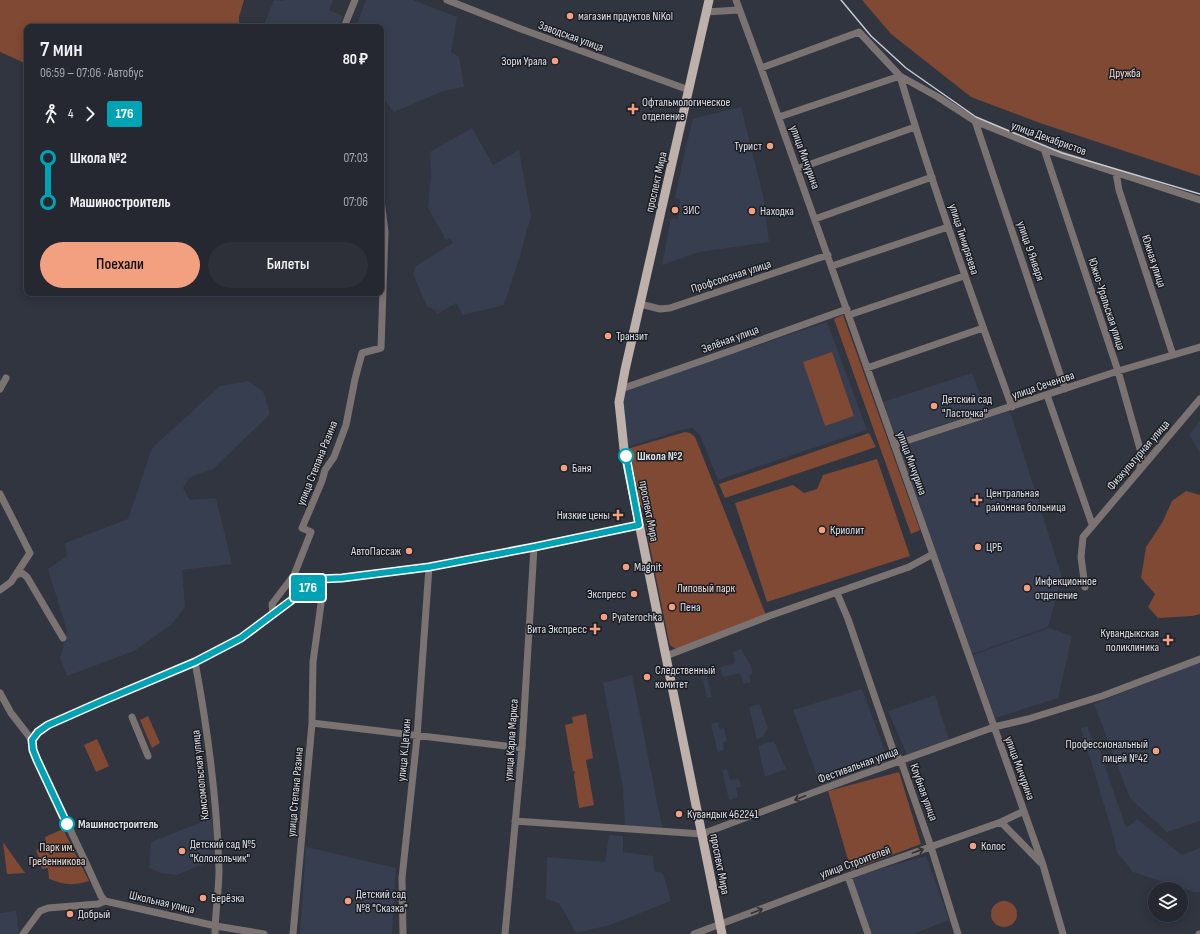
<!DOCTYPE html>
<html lang="ru">
<meta charset="utf-8">
<style>
body{margin:0;font-family:"Sofia Sans Condensed",sans-serif;background:#2d3038;color:#f1f3f6;height:100vh;display:flex;flex-direction:column;font-size:15px;white-space:nowrap}
*{box-sizing:border-box;margin:0}
p{font-size:13px;color:#a3a6ab}
.icon{flex:none;width:22px;height:22px;fill:none;stroke:currentColor;stroke-width:2;stroke-linecap:round;stroke-linejoin:round}
.map{position:relative;flex:1;overflow:hidden}
.details{position:absolute;left:24px;top:24px;width:360px;height:272px;display:flex;flex-direction:column;background:#252830;border-radius:8px;box-shadow:0 2px 10px #0003,0 0 0 1px #42444c}
.details>*{flex:none}
.badge{padding:0 8px;border-radius:3px;font-size:14px;line-height:26px}
.fabs{position:absolute;left:1148px;top:882px;display:grid;gap:8px}
.fabs a{display:grid;place-items:center;width:40px;height:40px;border-radius:50%;background:#252830;box-shadow:0 2px 10px #0003,0 0 0 1px #42444c;font-size:20px}
.map>.badge{position:absolute;translate:-50% -50%;box-shadow:0 0 0 2px #fff}
.legs{display:flex;align-items:center;gap:6px;height:44px;padding:0 16px;font-size:13px}
.legs p{margin-inline-start:auto}
.overview{display:flex;align-items:center;justify-content:space-between;height:68px;padding:0 16px}
h1{font-size:22px;font-weight:600;line-height:30px}
.cta{display:flex;gap:8px;margin-top:auto;padding:8px 16px}
.cta a{flex:1;height:46px;border-radius:24px;background:#f2a080;color:#111;font-size:16px;font-weight:600;line-height:46px;text-align:center}
.cta a+a{background:#2d3038;color:#f1f3f6}
ul{padding:0 16px;list-style:none}
li{display:flex;align-items:center;gap:14px;height:44px;font-size:15px}
li i{display:grid;place-items:center;width:6px;height:100%;margin:0 5px;background:currentColor}
li i::after{content:'';width:10px;height:10px;margin:-5px;border:3px solid;border-radius:50%;background:#252830}
li p{margin-inline-start:auto}
li:first-child i{background:linear-gradient(#0000 50%,currentColor 0)}
li:last-child i{background:linear-gradient(currentColor 50%,#0000 0)}
.map>svg:first-child{display:block}
.built{fill:#373e4f}
.green{fill:#7f4933}
.lines{fill:none;stroke-linecap:round;stroke-linejoin:round}
.minor{stroke:#7a7371;stroke-width:7}
.major{stroke:#beb0ab;stroke-width:9}
.rail{stroke:#c6c9d1;stroke-width:1.5}
.oneway{stroke:#333236}
.line-1-casing{stroke:#fff;stroke-width:9}
.line-1{stroke:#00a3b4;stroke-width:6}
.poi-dot{fill:#f2a080;stroke:#1b1d22;stroke-width:1.5}
.stop-1-dot{fill:#fff;stroke:#00a3b4;stroke-width:2}
.labels{text-anchor:middle;stroke-width:3;stroke-linejoin:round;paint-order:stroke}
.poi-label{font-size:12px;fill:#dcdfe7;stroke:#1b1d22;text-anchor:start}
.street-label{font-size:12px;fill:#dcdfe7;stroke:#1b1d22}
.park-label{font-size:12px;fill:#efd8d0;stroke:#1b1d22}
.stop-label{font-size:12px;font-weight:bold;fill:#dcdfe7;stroke:#1b1d22;text-anchor:start}
</style>
<div class="map">
<svg width="1200" height="934" viewBox="0 0 1200 934">
<rect width="100%" height="100%" fill="#313540"/>
<path class="built" d="M274,0L283,1L284,0H333L329,10L343,16L339,27H263Z
M366,0H413L457,17L451,52L459,57L464,87L443,91L394,112L381,96V27H356Z
M741,107L763,195L769,242L699,252L662,265L671,218L678,219L680,199L675,198L686,146L693,119Z
M472,128L493,165L519,150L531,216L520,256L504,305L463,315L456,303L437,314L434,309L427,307L413,274L416,266L453,243L450,238L446,240L428,208L431,177L430,152Z
M827,322L867,430L718,480L700,435L693,428L681,430L627,447L623,419L624,391Z
M972,373L986,410L897,440L883,402Z
M248,381L263,391L270,414L213,469L190,477L183,488L190,500L216,498L232,564L182,570L185,607L171,625L134,651L67,676L60,658L67,631L48,569L67,556L65,543L128,519L152,448L220,386Z
M1010,411L1062,577L1048,627L972,654L898,447Z
M1200,421V453L1189,434Z
M1049,628L1072,636L1058,698L995,718L973,655Z
M741,649L750,664L753,673L749,675L751,682L744,684L740,673L723,677L720,667L735,663L733,652Z
M1200,662V821L1167,832L1130,798L1094,704Z
M705,670L712,697L707,698L701,671Z
M632,675L662,827L625,826L623,788L603,683Z
M862,689L889,762L821,786L793,710Z
M935,695L949,740L907,755L888,711Z
M759,704L768,728L763,737L757,739L749,707Z
M718,722L719,729L724,728L727,741L723,742L724,750L718,752L711,724Z
M1088,727L1094,747L1098,746L1126,828L1137,819L1182,855L1200,848V892H1194L1133,872L1116,851L1114,838L1081,728Z
M774,741L786,769L765,777L758,746L766,743Z
M727,769L730,780L739,779L741,787L736,788L738,797L729,800L722,770Z
M212,818L215,859L177,875L161,873L149,868L151,842Z
M609,835L623,836V852L653,856L654,871L663,873L671,901L610,925L576,933L559,903L546,899L547,857L605,862Z
M306,847L396,868L392,934H300Z
M926,856L949,920L913,934H869L850,877Z
M16,911L19,934H0V913Z"/>
<path class="green" d="M0,0H244L239,17V27H27V64L0,52Z
M862,0H1200V176L1040,123L971,97L891,34Z
M843,315L920,530L911,534L834,319Z
M832,352L854,416L825,426L803,362Z
M685,432L690,433L695,437L766,615L677,650L670,645L669,642L645,522V510L637,502L627,449Z
M869,433L876,447L725,498L719,484Z
M877,459L910,556L767,602L735,503L793,485L804,493L817,489L823,475Z
M1186,491L1200,495V614L1193,616L1158,618L1148,607L1155,594L1141,578L1146,547L1162,523L1172,501Z
M586,714L593,758L586,760L594,805L579,808L574,776L575,771H573L565,725L573,723L572,717Z
M148,716L160,743L152,748L140,720Z
M97,739L109,766L96,772L84,745Z
M899,772L921,844L851,870L828,791Z
M63,829L89,881C71,886 67,885 49,879L48,868L42,869L39,858L36,851L46,842L45,837Z
M3,842L25,873L7,874Z
M991 914a13 13 0 1 1 26 0a13 13 0 1 1-26 0Z"/>
<g class="lines">
<path class="minor" d="M447,0L521,29L689,90
M736,0L761,68L1043,865L1063,934
M706,12L739,10
M344,27L355,0
M761,68L859,32L900,76L938,97L975,121L1044,149L1200,200
M900,76C933,188 972,298 1012,407
M779,117L900,76
M975,121L1065,389
M1044,149L1118,371L1142,456L1140,468
M797,169L915,127
M1116,173L1119,190L1173,355
M815,219L932,177
M832,266L948,227
M640,304L660,309L670,308L828,255
M849,315L964,276
M867,368L983,328
M0,389L6,378
M621,389L733,350L847,309
M1047,395L1092,524
M894,445L1118,371L1200,347
M0,494L30,553L11,582L0,590
M16,575L22,573L27,577L63,638
M1085,587L1081,557L1083,537L1200,399
M837,593L848,619L893,750L901,761L931,847L958,934
M273,613L272,604L294,575L311,532L302,528L322,481L325,470L334,457L346,425L355,379L362,353L381,348L385,232L381,200
M666,656L769,616L909,567L933,554
M195,662C208,731 217,800 219,870C219,891 215,913 215,934
M0,693L11,713L32,740
M132,717L148,756
M312,723L522,748
M32,740L38,732L48,725L100,702L195,662L241,638L320,579L343,578L429,567L534,547L639,525
M32,740L33,750L37,760L86,863L101,896L105,901L216,926L264,934
M515,821L702,834L836,784L994,727L1028,719L1102,696L1200,659
M1001,822L1041,863
M848,876L868,934
M23,934L40,911L48,908L98,904L105,901
M293,934L312,723L313,662L321,604L320,579
M403,934L402,878L417,737L429,567
M505,934L522,748L534,547
M694,934L848,876L1001,822L1024,811
M1199,934H1200"/>
<path class="major" d="M709,0L625,370L619,402L624,449L722,934"/>
<path class="rail" d="M841,0L871,36L906,68L976,117L1062,153L1200,194"/>
</g>
<defs><path id="oneway-shaft" d="M-6 0H5M1.5-3L5.5 0L1.5 3" fill="none" stroke-width="1.6" stroke-linecap="round" stroke-linejoin="round"/></defs>
<g class="oneway">
<use href="#oneway-shaft" transform="translate(800 798) rotate(159)"/>
<use href="#oneway-shaft" transform="translate(918 851) rotate(-19)"/>
<use href="#oneway-shaft" transform="translate(757 911) rotate(-21)"/>
</g>
<g class="lines">
<defs>
<path id="line-1" d="M67,824L37,760L33,750L32,740L38,732L48,725L100,702L195,662L241,638L320,579L342,578L429,567L534,547L639,525L626,456"/>
</defs>
<use href="#line-1" class="line-1-casing"/>
<use href="#line-1" class="line-1"/>
</g>
<g class="poi-dot">
<circle cx="570" cy="16" r="4"/>
<circle cx="555" cy="61" r="4"/>
<path d="M631 103h4v4h4v4h-4v4h-4v-4h-4v-4h4z"/>
<circle cx="770" cy="146" r="4"/>
<circle cx="675" cy="210" r="4"/>
<circle cx="752" cy="211" r="4"/>
<circle cx="608" cy="336" r="4"/>
<circle cx="934" cy="406" r="4"/>
<circle cx="564" cy="468" r="4"/>
<path d="M975 494h4v4h4v4h-4v4h-4v-4h-4v-4h4z"/>
<path d="M616 509h4v4h4v4h-4v4h-4v-4h-4v-4h4z"/>
<circle cx="822" cy="530" r="4"/>
<circle cx="978" cy="547" r="4"/>
<circle cx="409" cy="551" r="4"/>
<circle cx="626" cy="567" r="4"/>
<circle cx="1027" cy="588" r="4"/>
<circle cx="634" cy="594" r="4"/>
<circle cx="672" cy="607" r="4"/>
<circle cx="604" cy="617" r="4"/>
<path d="M593 623h4v4h4v4h-4v4h-4v-4h-4v-4h4z"/>
<path d="M1166 634h4v4h4v4h-4v4h-4v-4h-4v-4h4z"/>
<circle cx="647" cy="677" r="4"/>
<circle cx="1156" cy="751" r="4"/>
<circle cx="679" cy="814" r="4"/>
<circle cx="973" cy="846" r="4"/>
<circle cx="182" cy="851" r="4"/>
<circle cx="203" cy="898" r="4"/>
<circle cx="348" cy="901" r="4"/>
<circle cx="70" cy="914" r="4"/>
</g>
<g class="stop-1-dot">
<circle cx="626" cy="456" r="7"/>
<circle cx="67" cy="824" r="7"/>
</g>
<g class="labels">
<g class="poi-label">
<text x="578" y="20">магазин прдуктов NiKol</text>
<text x="547" y="65" text-anchor="end">Зори Урала</text>
<text x="642" y="106">Офтальмологическое<tspan x="642" dy="14">отделение</tspan></text>
<text x="762" y="150" text-anchor="end">Турист</text>
<text x="683" y="214">ЗИС</text>
<text x="760" y="215">Находка</text>
<text x="616" y="340">Транзит</text>
<text x="942" y="403">Детский сад<tspan x="942" dy="14">"Ласточка"</tspan></text>
<text x="572" y="472">Баня</text>
<text x="986" y="497">Центральная<tspan x="986" dy="14">районная больница</tspan></text>
<text x="610" y="519" text-anchor="end">Низкие цены</text>
<text x="830" y="534">Криолит</text>
<text x="986" y="551">ЦРБ</text>
<text x="401" y="555" text-anchor="end">АвтоПассаж</text>
<text x="634" y="571">Magnit</text>
<text x="1035" y="585">Инфекционное<tspan x="1035" dy="14">отделение</tspan></text>
<text x="626" y="598" text-anchor="end">Экспресс</text>
<text x="680" y="611">Пена</text>
<text x="612" y="621">Pyaterochka</text>
<text x="587" y="633" text-anchor="end">Вита Экспресс</text>
<text x="1159" y="637" text-anchor="end">Кувандыкская<tspan x="1159" dy="14">поликлиника</tspan></text>
<text x="655" y="674">Следственный<tspan x="655" dy="14">комитет</tspan></text>
<text x="1148" y="748" text-anchor="end">Профессиональный<tspan x="1148" dy="14">лицей №42</tspan></text>
<text x="687" y="818">Кувандык 462241</text>
<text x="190" y="848">Детский сад №5<tspan x="190" dy="14">"Колокольчик"</tspan></text>
<text x="981" y="850">Колос</text>
<text x="356" y="898">Детский сад<tspan x="356" dy="14">№8 "Сказка"</tspan></text>
<text x="211" y="902">Берёзка</text>
<text x="78" y="918">Добрый</text>
</g>
<g class="street-label">
<text transform="translate(571 36) rotate(20)" y="4">Заводская улица</text>
<text transform="translate(1049 138) rotate(20)" y="4">улица Декабристов</text>
<text transform="translate(805 157) rotate(70)" y="4">улица Мичурина</text>
<text transform="translate(656 182) rotate(-77)" y="4">проспект Мира</text>
<text transform="translate(964 239) rotate(72)" y="4">улица Тимирязева</text>
<text transform="translate(1031 251) rotate(71)" y="4">улица 9 Января</text>
<text transform="translate(1154 261) rotate(72)" y="4">Южная улица</text>
<text transform="translate(731 276) rotate(-18)" y="4">Профсоюзная улица</text>
<text transform="translate(1107 304) rotate(72)" y="4">Южно-Уральская улица</text>
<text transform="translate(730 339) rotate(-20)" y="4">Зелёная улица</text>
<text transform="translate(1043 385) rotate(-19)" y="4">улица Сеченова</text>
<text transform="translate(1138 455) rotate(-49)" y="4">Физкультурная улица</text>
<text transform="translate(317 463) rotate(-68)" y="4">улица Степана Разина</text>
<text transform="translate(912 463) rotate(70)" y="4">улица Мичурина</text>
<text transform="translate(649 511) rotate(79)" y="4">проспект Мира</text>
<text transform="translate(511 740) rotate(-86)" y="4">улица Карла Маркса</text>
<text transform="translate(404 750) rotate(-85)" y="4">улица К.Цеткин</text>
<text transform="translate(858 765) rotate(-20)" y="4">Фестивальная улица</text>
<text transform="translate(1020 768) rotate(70)" y="4">улица Мичурина</text>
<text transform="translate(200 775) rotate(-96)" y="4">Комсомольская улица</text>
<text transform="translate(295 792) rotate(-85)" y="4">улица Степана Разина</text>
<text transform="translate(924 792) rotate(70)" y="4">Клубная улица</text>
<text transform="translate(855 862) rotate(-20)" y="4">улица Строителей</text>
<text transform="translate(720 864) rotate(79)" y="4">проспект Мира</text>
<text transform="translate(162 902) rotate(13)" y="4">Школьная улица</text>
</g>
<g class="park-label">
<text x="1125" y="77">Дружба</text>
<text x="706" y="592">Липовый парк</text>
<text x="57" y="851">Парк им.<tspan x="57" dy="14">Гребенникова</tspan></text>
</g>
<g class="stop-label">
<text x="637" y="460">Школа №2</text>
<text x="78" y="828">Машиностроитель</text>
</g>
</g>
</svg>
<div class="fabs">
<a><svg class="icon" aria-label="layers" viewBox="0 0 24 24"><path d="M12 4l9 5-9 5-9-5zM3 14l9 5 9-5"/></svg></a>
</div>
<b class="badge" style="left:308px;top:588px;background:#00a3b4;color:#fff">176</b>
<section class="details">
<div class="overview"><div><h1>7 мин</h1><p>06:59 – 07:06 · Автобус</p></div><b>80 ₽</b></div>
<div class="legs"><svg class="icon" aria-label="walk" viewBox="0 0 24 24"><circle cx="13" cy="4" r="2"/><path d="M13 8l-2 6 4 7M11 14l-3 7M7 12l3-4h3l4 4"/></svg>4<svg class="icon" aria-label="forward" viewBox="0 0 24 24"><path d="M9 5l7 7-7 7"/></svg><b class="badge" style="background:#00a3b4;color:#fff">176</b></div>
<ul>
<li><i style="color:#00a3b4"></i><b>Школа №2</b><p>07:03</p></li>
<li><i style="color:#00a3b4"></i><b>Машиностроитель</b><p>07:06</p></li>
</ul>
<div class="cta"><a>Поехали</a><a>Билеты</a></div>
</section>
</div>
